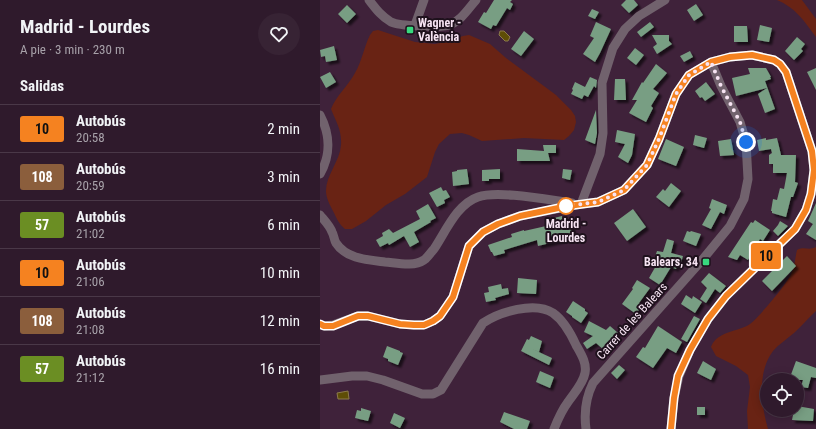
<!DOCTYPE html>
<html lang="es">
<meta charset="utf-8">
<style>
body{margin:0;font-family:"Roboto Condensed",sans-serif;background:#372334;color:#f1f3f6;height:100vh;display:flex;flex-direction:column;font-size:15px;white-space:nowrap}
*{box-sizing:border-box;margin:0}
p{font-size:13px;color:#a7a1a9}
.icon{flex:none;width:22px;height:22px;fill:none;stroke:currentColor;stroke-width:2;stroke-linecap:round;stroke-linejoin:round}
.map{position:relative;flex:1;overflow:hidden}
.sheet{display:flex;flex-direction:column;background:#2f1a2c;width:320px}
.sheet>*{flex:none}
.badge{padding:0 8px;border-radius:3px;font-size:14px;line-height:26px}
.controls{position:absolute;left:440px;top:373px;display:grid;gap:8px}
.controls a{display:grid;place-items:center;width:44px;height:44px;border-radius:50%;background:#2f1a2c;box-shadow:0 2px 10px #0003,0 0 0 1px #4a3848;font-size:20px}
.you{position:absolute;width:20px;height:20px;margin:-10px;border:3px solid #fff;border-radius:50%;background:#1a73e8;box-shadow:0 0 0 6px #1a73e833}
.map>.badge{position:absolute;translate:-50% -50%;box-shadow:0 0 0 2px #fff}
h2{padding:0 20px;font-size:15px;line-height:36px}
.round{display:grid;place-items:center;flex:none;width:42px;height:42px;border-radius:21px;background:#372334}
.head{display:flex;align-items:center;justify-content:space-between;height:68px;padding:0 20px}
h1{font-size:19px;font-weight:700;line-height:30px}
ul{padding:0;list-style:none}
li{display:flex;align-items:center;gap:12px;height:48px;padding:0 20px;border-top:1px solid #4a3848}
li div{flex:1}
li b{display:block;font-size:15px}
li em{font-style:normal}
li .badge{min-width:44px;font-weight:700;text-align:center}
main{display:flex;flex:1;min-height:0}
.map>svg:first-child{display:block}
.green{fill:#692314}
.water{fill:#5e4d06;stroke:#8c7a4d}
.building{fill:#789e83;filter:url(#shadow)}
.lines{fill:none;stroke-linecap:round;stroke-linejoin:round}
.street{stroke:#71626d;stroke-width:9}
.line-casing{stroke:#fff;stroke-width:9}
.line{stroke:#f58220;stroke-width:6}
.walk{stroke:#f7e4f3;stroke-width:4;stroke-dasharray:0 7.2}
.poi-dot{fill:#38d87f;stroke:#1e111c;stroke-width:1.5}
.stop-dot{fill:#fff;stroke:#f58220;stroke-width:2}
.labels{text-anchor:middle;stroke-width:4;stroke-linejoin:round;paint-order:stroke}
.poi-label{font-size:12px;font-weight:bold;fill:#f7e4f3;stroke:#1e111c;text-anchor:start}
.stop-label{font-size:12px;font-weight:bold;fill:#f7e4f3;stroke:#1e111c}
.street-label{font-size:12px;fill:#f7e4f3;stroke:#1e111c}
</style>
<main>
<section class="sheet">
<div class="head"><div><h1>Madrid - Lourdes</h1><p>A pie · 3 min · 230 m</p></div><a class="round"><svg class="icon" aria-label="heart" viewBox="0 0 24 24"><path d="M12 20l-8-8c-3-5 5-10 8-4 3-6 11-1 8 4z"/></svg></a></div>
<h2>Salidas</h2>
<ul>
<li><span class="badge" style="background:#f58220;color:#111">10</span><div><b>Autobús</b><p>20:58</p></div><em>2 min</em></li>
<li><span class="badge" style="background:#8b5e3c;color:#fff">108</span><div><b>Autobús</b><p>20:59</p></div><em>3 min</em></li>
<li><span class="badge" style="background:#6b8e23;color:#fff">57</span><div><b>Autobús</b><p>21:02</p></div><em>6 min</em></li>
<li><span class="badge" style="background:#f58220;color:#111">10</span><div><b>Autobús</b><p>21:06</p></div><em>10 min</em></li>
<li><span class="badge" style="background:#8b5e3c;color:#fff">108</span><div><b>Autobús</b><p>21:08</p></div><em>12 min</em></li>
<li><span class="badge" style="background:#6b8e23;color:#fff">57</span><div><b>Autobús</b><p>21:12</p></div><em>16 min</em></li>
</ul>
</section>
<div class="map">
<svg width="496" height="429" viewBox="0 0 496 429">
<defs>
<filter id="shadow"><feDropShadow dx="3" dy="3" stdDeviation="1" flood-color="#0009"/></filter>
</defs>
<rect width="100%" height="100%" fill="#3f223a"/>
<path class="green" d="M457,0H482L496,19V37C485,22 475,7 457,0Z
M58,30L95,42L115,44L125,42L143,36L149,35L170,44L186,58L236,95L251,110L255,116L256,122L254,130L249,136L244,140L204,138L162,141L149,135L142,133L130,134L119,144L115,152L107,177L85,194L66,205L46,221L32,229H25C19,224 17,219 13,211C10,205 6,198 6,191C6,175 20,161 21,145C22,130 16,122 11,109C16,96 28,86 35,73C42,61 44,47 50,35L53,31Z
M496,247V311C488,318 482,326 474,333C467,339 459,344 453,351C437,372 441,405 448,429H428L427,411L430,387L428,375L416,366L396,356L391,347C397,331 418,332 430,324C440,316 467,284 472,272C475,265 475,258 477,250C485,246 488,251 496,247Z"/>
<path class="water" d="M180,31H184L190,37L188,41H185L179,35Z
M28,391L29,399H18L17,393Z"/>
<path class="building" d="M174,0H192L190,2L193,4L190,10L187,8L176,26L173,25L171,29L158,22L164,12L166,13Z
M306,0H314L318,5L309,13L301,5Z
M376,4L383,15L374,21L367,10Z
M27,5L36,14L27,23L18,14Z
M272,9L279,12L275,19L268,16Z
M276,22L291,29L280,53L275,62L263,54L274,38L270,36Z
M330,22L334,27L321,37L317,32Z
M440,25L452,28L449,42L437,40Z
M414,26H427L428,42H414Z
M204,31L214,39L201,56L191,49Z
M332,35H349V41L352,44L337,54L333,47L337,44Z
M477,37L485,44L481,49L483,51L474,60L465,51Z
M14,46L17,60L6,62L5,56L1,57L0,50Z
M315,48L324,55L316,65L307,58Z
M370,51L373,57L364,62L360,56Z
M336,64L347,73L333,89L339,93L331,106L333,108L326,122L309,113L317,100H312L322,82L323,83Z
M428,68H446L451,77H450L451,79L445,81L455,109L445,113L438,94L447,88L416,96L412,78L430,74Z
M496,68V90L487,72Z
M10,72L16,82L6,88L0,77Z
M270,77L277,80L276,88L274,86L268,97L264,95L262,99L251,94L253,90L252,89L255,82L265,87Z
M295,79H305L306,100H294Z
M386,82L395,94L385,101L382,97L380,98L375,91Z
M276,110L277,133L275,144L265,140Z
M297,130L315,134L312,155L308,163L298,157L305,144L295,142Z
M375,135L387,138L384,148L373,145Z
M446,138V140L457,138L461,155H476L475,182L478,183L473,197H471L466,217L452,213V211H451L453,199L457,200L460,188L464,189L467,173H453V164H449V155L452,153L451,149L439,151L437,140Z
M346,139L364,147L356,166L338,159Z
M411,139L414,155L400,156L398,141Z
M223,145H236V153H228L230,161H197V149L224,151Z
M147,169L149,184L133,186L132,172L137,171V170Z
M180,169V179H169V181H162V170Z
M243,169L252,170L250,180L242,178Z
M351,183L361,191L349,207L336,197L343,189L345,191Z
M121,187L123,191L126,190L130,197L124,200L125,203L117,207L109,193Z
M392,199L407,205L404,214L400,212L391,229L382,225L391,209L389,208Z
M496,203V240L486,234L493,224L488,221Z
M108,204L116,218L110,221L111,222L94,232L99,242L90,247L84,236L69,245L68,243L60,247L56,240L63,236L62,233L69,229L73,233L100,219L96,211Z
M313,209L326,227L307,241L294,223Z
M242,216L243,224L251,222L254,237L218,246L217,240L184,250L185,253L174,256L172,252H171L168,245L192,237L191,234L204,230V231L235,224L234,218Z
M435,220L450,230L443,241L440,239L428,260L420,255L417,260L408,257L431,222L433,223Z
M460,221L468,226L458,236L453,231L458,225Z
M367,231L370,232L371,231L381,234L376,246L363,241Z
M347,239L354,241L351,253L363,256L361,263L358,262L356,269L351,267L340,285L329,278L337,264L333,263L337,251L343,252Z
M467,256L476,266L452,291L442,281Z
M389,273L406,286L400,293L395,289L386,303L380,299L387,288L381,282Z
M198,278L217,280L216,294L197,293Z
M317,280L330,288L319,303L322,305L316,314L302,304L313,289L312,288Z
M181,284L182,289L188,288L189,294L175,298L176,300L166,302L164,293L169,292L168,287Z
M366,295L372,299L373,296L382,302L375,313L361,304Z
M253,301L265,309V311L268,313L261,323L252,317V316L246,312Z
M374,316L380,319L367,342L361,339Z
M269,321L286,330L290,326L298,333L284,350L276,343L267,349L263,343L273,336L264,332Z
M338,326L362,342L356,353L347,348L333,368L316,357L323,347L325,348Z
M211,336L222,341L219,352L210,348L232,358L229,365L201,351L207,339L209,340Z
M67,346L80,351V352L83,353L78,365L68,361V359L63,357Z
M383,361L396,369L391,380L377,373Z
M476,361L496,368V378L491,377L488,388L481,387L483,380H469Z
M299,365L305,370L297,379L291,373Z
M220,371L234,377L230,388L216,382Z
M477,406L494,409L493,421L472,420L474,410H477Z
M377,407H385V415H377Z
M41,408L51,411L48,421L35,418L37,410L41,411Z
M184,412L210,421L207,429H194L180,422Z
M74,413L85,418L80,428L70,423Z"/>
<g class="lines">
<path class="street" d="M49,0C56,9 61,16 71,22C79,26 121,28 129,25C141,21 148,9 156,0
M95,25L104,0
M0,115C10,134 11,155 0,174
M261,204L280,154L283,133L282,83L293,48L305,29L319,16L345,0
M0,215C4,220 10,226 12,232C14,235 14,240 16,243C26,259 48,260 65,262C77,263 94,267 104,260C108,257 111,252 114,249C126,231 137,204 158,197C178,190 229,200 252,203
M0,325L4,326L13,325L38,316H48L80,324L94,325H104L113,321L120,316L133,297L149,246L163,232L178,224L200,216L261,204L278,202L304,190L327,165L339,139L356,94L369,75L391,62L410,57L432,55L454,60L460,64L466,72L492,151L494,170L491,194L486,210L475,229L406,296L388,319L370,350L359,376L354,398L351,429
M0,380L32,376H47L63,380L102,394H113L121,390L163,323C179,312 215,301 233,313C243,320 251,334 256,345C261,354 267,363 265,373C263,384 254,393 248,402C242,410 238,419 234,429
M266,429C264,414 266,397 273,383L383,259L410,226L424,199L428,179L426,142L420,122L401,86L391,62"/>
</g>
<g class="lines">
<defs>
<path id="line" d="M0,324L4,326H13L38,316H48L80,324L94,325H104L113,321L120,316L133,297L149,246L163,232L178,224L200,216L248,206L278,202L304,190L327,165L339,139L356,94L369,75L391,62L410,57L432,55L454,60L460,64L466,72L492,151L494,170L491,194L486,210L475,229L406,296L388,319L370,350L358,376L354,398L351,429"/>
</defs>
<use href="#line" class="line-casing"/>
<use href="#line" class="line"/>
<path class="walk" d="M246,206L278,202L304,190L327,165L339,139L356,94L369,75L391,62L401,86L420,122L426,142"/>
</g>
<g class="poi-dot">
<rect x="86" y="26" width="8" height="8" rx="2"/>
<rect x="382" y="258" width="8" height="8" rx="2"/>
</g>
<circle class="stop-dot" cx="246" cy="206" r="8"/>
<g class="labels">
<g class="poi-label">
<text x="98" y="27">Wagner -<tspan x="98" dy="14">València</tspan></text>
<text x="378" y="266" text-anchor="end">Balears, 34</text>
</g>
<g class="stop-label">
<text x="246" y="228">Madrid -<tspan x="246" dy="14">Lourdes</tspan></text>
</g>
<g class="street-label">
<text transform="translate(312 321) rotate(-48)" y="4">Carrer de les Balears</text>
</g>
</g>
</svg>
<div class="controls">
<a><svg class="icon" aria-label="locate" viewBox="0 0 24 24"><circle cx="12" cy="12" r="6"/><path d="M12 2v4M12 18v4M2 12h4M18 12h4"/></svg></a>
</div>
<div class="you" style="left:426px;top:142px"></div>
<b class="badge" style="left:446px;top:256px;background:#f58220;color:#111">10</b>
</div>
</main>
